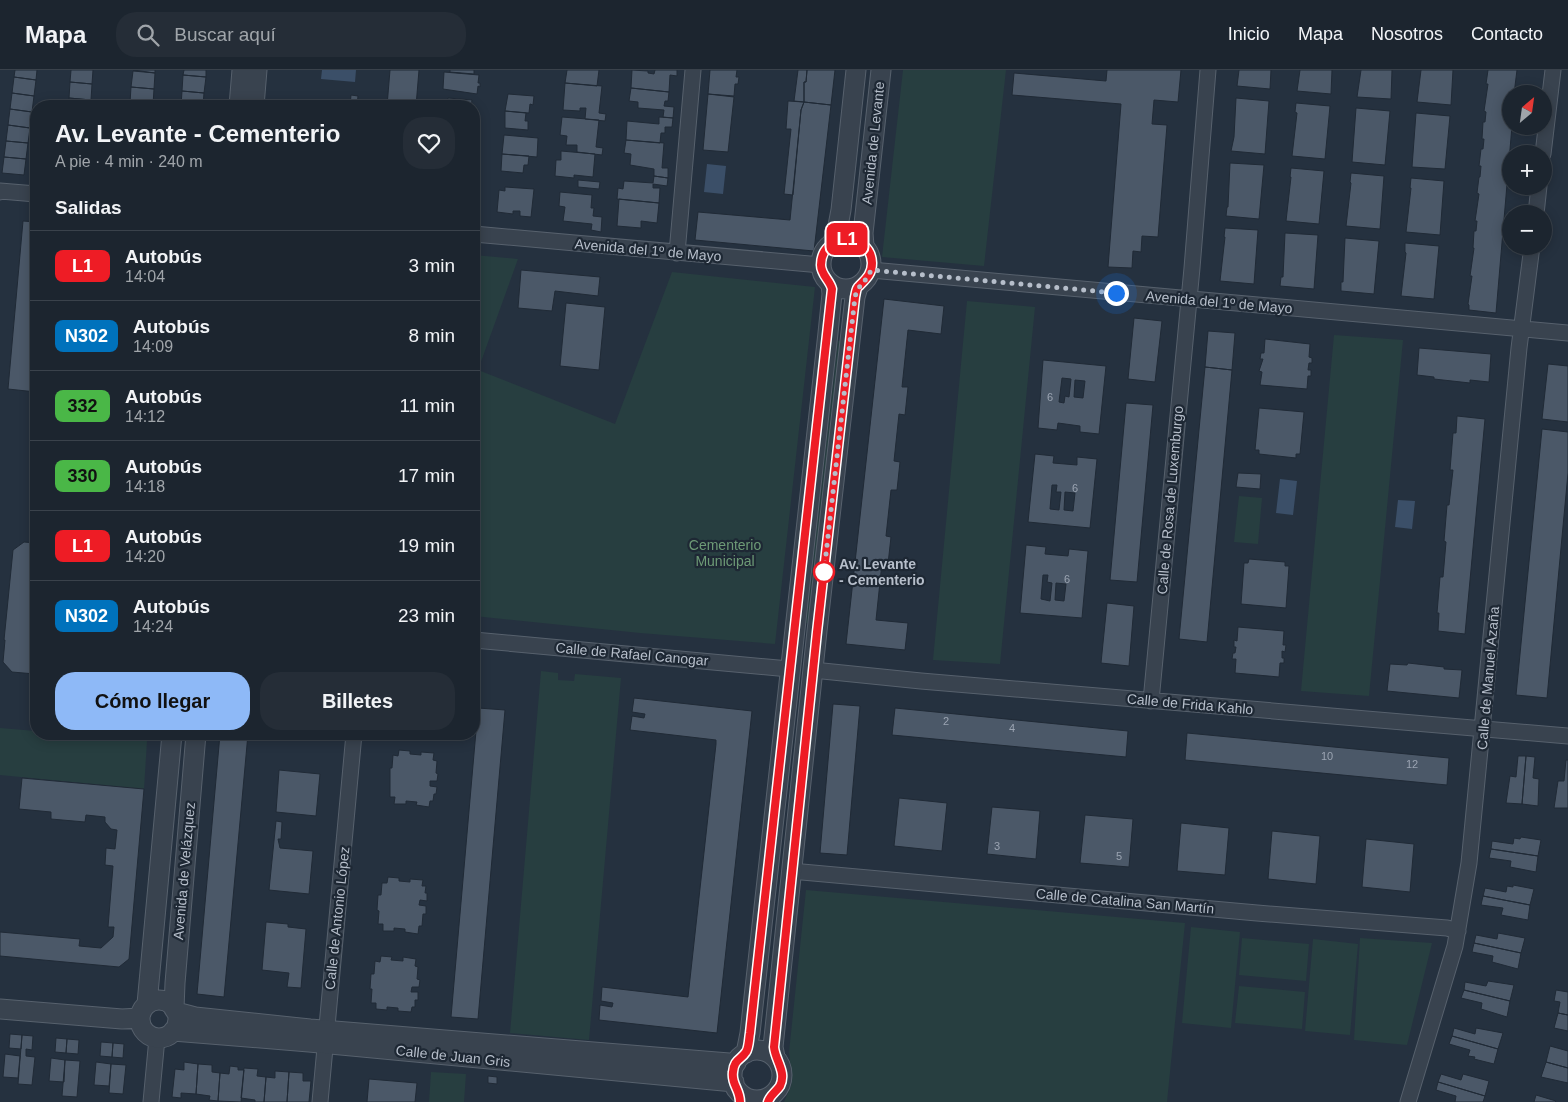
<!DOCTYPE html>
<html lang="es">
<meta charset="utf-8">
<style>
body{margin:0;font-family:Helvetica,sans-serif;background:#252d37;color:#f1f3f6;height:100vh;display:flex;flex-direction:column;font-size:19px;white-space:nowrap}
*{box-sizing:border-box;margin:0}
p{font-size:16px;color:#a0a5aa}
.icon{flex:none;width:28px;height:28px;fill:none;stroke:currentColor;stroke-width:2;stroke-linecap:round;stroke-linejoin:round}
.map{position:relative;flex:1;overflow:hidden}
.details{position:absolute;left:30px;top:30px;width:450px;height:640px;display:flex;flex-direction:column;background:#1c252f;border-radius:20px;box-shadow:0 2px 12px #0003,0 0 0 1px #3a424b}
.details>*{flex:none}
.badge{padding:0 10px;border-radius:8px;font-size:18px;line-height:32px}
.needle{width:32px;rotate:29deg}
.tools{position:absolute;left:1502px;top:15px;display:grid;gap:10px}
.tools a{display:grid;place-items:center;width:50px;height:50px;border-radius:50%;background:#1c252f;box-shadow:0 2px 12px #0003,0 0 0 1px #3a424b;font-size:25px}
.you{position:absolute;width:25px;height:25px;margin:-12px;border:4px solid #fff;border-radius:50%;background:#1a73e8;box-shadow:0 0 0 8px #1a73e833}
.map>.badge{position:absolute;translate:-50% -50%;box-shadow:0 0 0 2px #fff}
h2{padding:0 25px;font-size:19px;line-height:45px}
.round{display:grid;place-items:center;flex:none;width:52px;height:52px;border-radius:20px;background:#252d37}
.summary{display:flex;align-items:center;justify-content:space-between;height:85px;padding:0 25px}
h1{font-size:24px;font-weight:600;line-height:38px}
.action{display:flex;gap:10px;margin-top:auto;padding:10px 25px}
.action a{flex:1;height:58px;border-radius:20px;background:#8eb9f7;color:#111;font-size:20px;font-weight:600;line-height:58px;text-align:center}
.action a+a{background:#252d37;color:#f1f3f6}
ul{padding:0;list-style:none}
li{display:flex;align-items:center;gap:15px;height:70px;padding:0 25px;border-top:1px solid #3a424b}
li div{flex:1}
li b{display:block;font-size:19px}
li em{font-style:normal}
li .badge{min-width:55px;font-weight:700;text-align:center}
header{display:flex;align-items:center;gap:30px;box-sizing:border-box;height:70px;padding:0 25px;background:#1c252f;border-bottom:1px solid #3a424b}
header strong{font-size:24px}
nav{display:flex;gap:28px;margin-inline-start:auto;font-size:18px}
.search{width:350px;height:45px;background:#252d37;display:flex;align-items:center;gap:12px;box-sizing:border-box;padding:0 18px;border-radius:20px;color:#a0a5aa;font-size:19px}
.map>svg:first-child{display:block}
.green{fill:#273e40}
.water{fill:#3b4f68}
.building{fill:#4b5868;stroke:#202a36;fill-rule:evenodd}
.lines{fill:none;stroke-linecap:round;stroke-linejoin:round}
.minor-casing{stroke:#57616d;stroke-width:17}
.tertiary-casing{stroke:#57616d;stroke-width:21}
.minor{stroke:#39434f;stroke-width:15}
.tertiary{stroke:#39434f;stroke-width:19}
.line-casing{stroke:#fff;stroke-width:11}
.line{stroke:#ee1c25;stroke-width:8}
.walk{stroke:#b6beca;stroke-width:5;stroke-dasharray:0 9}
.stop-dot{fill:#fff;stroke:#ee1c25;stroke-width:2.5}
.labels{text-anchor:middle;stroke-width:4.5;stroke-linejoin:round;paint-order:stroke}
.number-label{font-size:11px;fill:#9ba4b2}
.street-label{font-size:14px;fill:#b6beca;stroke:#1e2834}
.park-label{font-size:14px;fill:#6d9a76;stroke:#1e2834}
.stop-label{font-size:14px;font-weight:bold;fill:#b6beca;stroke:#1e2834;text-anchor:start}
</style>
<header>
<strong>Mapa</strong>
<div class="search"><svg class="icon" aria-label="search" viewBox="0 0 24 24"><circle cx="10" cy="10" r="6"/><path d="M15 15l6 6"/></svg>Buscar aquí</div>
<nav><a>Inicio</a><a>Mapa</a><a>Nosotros</a><a>Contacto</a></nav>
</header>
<div class="map">
<svg width="1568" height="1032" viewBox="0 0 1568 1032">
<rect width="100%" height="100%" fill="#25313f"/>
<path class="green" d="M903,0H1006L984,196L882,187Z
M474,185L518,189L478,300L615,354L672,202L815,217L775,574L640,563L474,546Z
M967,231L1035,237L1000,594L933,590Z
M1334,265L1403,270L1369,626L1301,621Z
M838,271H842L809,553H806Z
M1239,426L1262,428L1258,474L1234,472Z
M541,601L558,603V610L574,611L575,604L621,608L589,970L510,963Z
M0,658L36,661V664H67L147,671L144,719L0,705Z
M806,820L1185,853L1167,1032H784L791,1016L792,1011L789,982Z
M1191,857L1240,862L1231,958L1182,953Z
M1242,868L1309,874L1306,911L1239,905Z
M1360,868L1432,873L1407,975L1354,970Z
M1313,869L1358,874L1350,965L1305,961Z
M1239,916L1305,922L1302,959L1235,953Z
M431,1002L466,1004L464,1032H429Z"/>
<path class="water" d="M322,0H356L355,12L321,9Z
M707,94L726,96L723,124L704,122Z
M1280,409L1297,411L1293,445L1276,443Z
M1398,430L1415,431L1412,459L1395,457Z"/>
<path class="building" d="M15,0H37L36,10L14,7Z
M71,0H93L92,14L70,12Z
M133,0H155V3Z
M184,0H206V7L183,5Z
M390,0H419L416,36H401L402,32L398,31L397,36H387Z
M450,0H474V4L450,2Z
M567,0H599L597,16L565,13Z
M632,0L648,1V3L654,4L655,0H677V6L670,5L669,22L631,18Z
M710,0H737L736,7H739L738,14H735L734,26L708,24Z
M798,0H807L806,12H804V32L794,31Z
M807,0H835L831,35L804,32V12H806Z
M1107,0H1181L1178,32L1154,30L1152,54L1167,55L1158,167L1142,166L1141,182L1133,181L1132,198L1108,197L1121,34L1012,25L1014,3L1106,11Z
M1239,0H1271L1270,19L1237,16Z
M1300,0H1332L1331,24L1297,21Z
M1361,0H1392L1391,29L1357,27Z
M1421,0H1453L1451,35L1417,32Z
M1488,0H1517L1514,24H1511L1512,56L1496,243L1469,240V235L1468,234L1472,206H1470L1474,178H1473L1474,161H1476L1477,151H1475L1479,124L1477,123L1479,107H1480L1481,96H1479L1481,79H1483L1484,69H1482L1483,52H1485L1486,42L1484,41L1488,14H1486Z
M133,1L155,3L154,19L131,17Z
M444,2L479,5L478,13H480V17L478,16L477,24L443,19Z
M183,5L206,7L204,23L182,21Z
M14,7L36,10L34,26L12,23Z
M70,12L92,14L91,30L69,28Z
M565,13L602,16L599,43L606,44L605,51L585,49L586,38H580V41L563,40Z
M131,17L154,19L153,35L130,33Z
M631,18L669,22L668,31H665L664,36L674,37L673,48L663,47L664,40L638,38V32L629,31Z
M182,21L204,23L203,36H181Z
M12,23L34,26L32,42L10,39Z
M508,24L534,26L533,35L530,34L529,43L505,41Z
M708,24L734,27L728,82L703,80Z
M351,25L358,26L357,36H350Z
M69,28L91,30L90,36H68Z
M448,28L472,30L471,36H447Z
M1236,28L1269,31L1265,84L1231,81L1234,67Z
M788,31L804,32L801,40L793,125L784,124L791,59H786Z
M804,32L831,35L814,181L695,170L698,142L790,150L801,40Z
M130,33L153,35V36H130Z
M1296,33L1330,36L1325,89L1292,86L1297,43L1295,42Z
M1356,38L1390,41L1385,95L1352,92Z
M10,39L32,42L30,58L8,55Z
M505,41L526,43L525,51H528V60L505,58Z
M1416,43L1450,46L1445,99L1412,97Z
M562,47L599,50L596,77L603,78L602,85L577,82V75H566L567,66L560,65Z
M659,47L673,48L672,57H665V63H661L660,73L626,70L627,51L659,54Z
M8,55L30,58L28,73L6,71Z
M504,65L538,68L537,87L502,84Z
M474,70L479,71V82H474Z
M626,70L664,73L662,98H668V108L654,106V99L630,95L631,84L624,83Z
M6,71L28,73L26,89L4,87Z
M561,81L595,84L593,107L574,105V108L555,106L556,90H561Z
M502,84L529,86L528,95H524L523,103L501,101Z
M4,87L26,89L24,105L2,103Z
M1230,93L1264,95L1259,149L1226,146L1227,137H1228Z
M1291,98L1324,101L1319,154L1286,151L1291,107H1290Z
M1351,103L1384,106L1380,159L1346,156L1351,113L1350,112Z
M654,106L668,108L667,116L653,114V118H660L659,133L617,129L618,118L623,119L624,111L653,113Z
M1411,108L1444,111L1440,165L1406,162L1411,118H1410Z
M578,110L600,112L599,119L578,117Z
M505,117L534,119L531,147L520,146V141H513V144L497,142L499,120L505,121Z
M560,122L592,125L591,138H594L593,146L602,147L601,162L591,160L592,154L563,151L565,137L559,136Z
M619,129L659,133L657,153L641,151V158L617,156Z
M23,151L36,152V322L8,319Z
M1225,158L1258,160L1254,214L1220,211L1225,167H1224Z
M1285,163L1318,165L1314,219L1280,216L1281,207H1283Z
M1345,168L1379,171L1374,224L1341,221V212H1343Z
M1405,173L1439,176L1434,229L1401,226L1406,183L1405,182Z
M521,200L600,207L598,226L555,221L552,241L518,238Z
M884,229L944,236L941,264L908,260L902,317H908L905,345L899,344L894,391L900,392L897,420H891L886,466L891,467L888,494L882,493L876,550L908,553L905,580L846,574Z
M566,233L605,237L599,300L560,296Z
M1134,248L1162,251L1155,312L1128,309Z
M1208,261L1235,263L1232,300L1205,297Z
M1265,269L1310,274L1309,287L1312,288V293H1309L1308,300H1311V306H1308L1307,319L1260,315L1262,302L1259,301L1263,289H1260L1261,283H1264Z
M1419,278L1491,284L1489,312L1470,310V313L1434,309V307L1417,305Z
M1043,290L1106,296L1099,364L1080,362V356L1058,353L1057,360L1038,358ZM1062,308L1071,309L1069,327L1065,326L1064,333L1059,332ZM1075,310L1085,311L1083,328L1074,327Z
M1548,294L1568,296V352L1542,349Z
M1205,297L1232,300L1207,572L1179,569Z
M1126,333L1153,335L1137,512L1110,510Z
M1259,338L1304,342L1300,384H1296V388L1259,384V380H1255Z
M1457,346L1485,349L1465,564L1438,561L1439,543H1437L1440,507H1443L1446,472L1444,471L1447,435H1449L1453,400H1450L1453,363H1456Z
M1542,359L1568,362V403L1547,628L1516,625Z
M1035,384L1054,386L1053,393L1077,395V387L1097,389L1090,458L1028,452ZM1052,415H1057L1056,422H1061L1059,440L1050,439ZM1065,422L1075,423L1073,441L1064,440Z
M1238,403L1261,404L1260,419L1236,417Z
M24,472L36,473L35,573H36V606L35,604L12,602L3,592L5,570H4L13,480Z
M1026,475L1046,477L1045,484L1068,486L1069,479L1088,481L1082,548L1020,543ZM1043,505H1048L1047,512L1052,513L1050,531L1041,529ZM1056,513L1066,514L1064,531L1055,530Z
M1249,489L1285,492V496H1289L1286,538L1241,534L1244,493H1248Z
M1107,533L1134,536L1129,596L1101,593Z
M1238,557L1284,561L1283,575H1286L1285,582L1282,581V588H1284V593H1280L1279,607L1235,603L1236,589H1232L1233,583H1235L1236,577H1234V570L1237,571Z
M1408,593L1444,597V599L1462,600L1459,628L1387,621L1390,594L1407,595Z
M634,628L752,641L717,963L599,950L600,935L612,937L613,933L601,931L602,917L688,927L716,674V670L630,660L632,646L644,648L645,644L632,642Z
M833,634L860,636L847,785L820,783Z
M478,638L505,640L478,949L451,947Z
M895,638L1128,661L1126,687L892,665Z
M1187,663L1449,688L1447,715L1185,690Z
M220,664H248L224,927L197,924Z
M283,664H323V669Z
M399,680L410,681V684L421,685V682L434,683L433,690L437,691L436,703L438,704L437,711H430V716L437,717L436,724H434L433,731H430L429,737L416,735L417,732L406,731V734H394L395,727H390V698H392L393,685L398,686Z
M1518,686H1526L1522,734L1506,733L1510,706L1516,707Z
M1526,686L1535,687L1533,708L1539,709L1538,736L1522,734Z
M1566,690H1568V738H1554L1558,711H1564Z
M279,700L320,704L316,746L276,742Z
M22,708L144,719L129,889L119,897L0,886V862L80,869L79,876L101,878L113,867L114,857H108L113,796L105,795L106,778L115,779L117,760L111,759L105,752V747L86,745L85,752L51,749V742L19,739Z
M899,728L947,733L942,781L894,776Z
M992,737L1040,741L1036,789L987,784Z
M1085,745L1133,749L1129,797L1080,793Z
M276,751L282,752L281,769H278L280,778L313,781L309,824L269,820Z
M1181,753L1229,758L1225,805L1177,801Z
M1272,761L1320,766L1316,814L1268,809Z
M1521,767L1541,770L1538,786L1491,779L1492,771L1513,774L1514,768L1520,769Z
M1366,769L1414,774L1410,822L1362,817Z
M1491,779L1538,786L1536,802L1510,797L1511,791L1489,788Z
M388,807L399,808V811L410,812V809L423,810L422,816H426L425,823H427V831L420,830L419,835L426,836V844H423L422,856H419L418,864L405,862V859L394,858V861H383V854H378L379,841L377,840L378,825H381L382,813H387Z
M1513,815L1534,819L1530,835L1483,826L1485,818L1506,822L1507,816L1513,817Z
M1483,826L1530,835L1528,850L1501,845L1503,838L1481,835Z
M266,852L288,854V857L306,859L301,918L287,917L289,903L262,900Z
M1498,863L1525,868L1521,883L1474,873L1476,865L1497,869Z
M1474,873L1521,883L1518,899L1492,892L1493,886L1472,882Z
M381,886L392,887L391,890L403,891V887L416,889L415,896L418,897L417,909L420,910L419,917H412L411,922H418V930H415V937H412L411,942L398,941V938L387,937V940L376,939V933H371L372,919H370L371,904H374L375,891L380,892Z
M1488,911L1514,915L1510,931L1464,920L1465,912L1486,916Z
M1464,920L1510,931L1507,947L1481,939L1482,933L1461,928Z
M1556,920L1568,922V945L1558,943L1560,932L1554,931Z
M1558,943L1568,945V961L1554,958Z
M1454,958L1475,964L1476,958L1503,963L1498,979L1452,966Z
M10,964L22,965L21,979L9,978Z
M22,965L33,966L32,980L26,979V986L35,987L32,1015L18,1014Z
M1452,966L1498,979L1494,994L1474,989L1475,987L1468,986L1470,980L1449,974Z
M56,968L67,969L66,983L55,982Z
M67,969L79,970L78,984L66,983Z
M101,972L113,973L112,987L100,986Z
M113,973L124,974L123,988L112,987Z
M1550,976L1568,981V998L1546,992Z
M5,984L20,986L18,1008L3,1007Z
M51,988L65,990L64,1012L49,1011Z
M65,990L80,991L77,1027L62,1026Z
M96,992L111,994L109,1016L94,1015Z
M184,992L198,994L196,1024L181,1023V1028L172,1027L175,999L184,1000Z
M1546,992L1568,998V1013L1541,1007Z
M111,994L126,995L123,1024L109,1023Z
M198,994L212,995V1002L220,1003L218,1031L209,1030L210,1026L196,1024Z
M230,996L238,997V1000H244L241,1032L218,1031L220,1003L229,1004Z
M244,998L258,999L257,1006L266,1007L264,1032H255V1030L241,1028Z
M275,1001L289,1002L287,1032H264L266,1007L275,1008Z
M289,1002L303,1003V1011H311L309,1032H287Z
M1441,1004L1461,1010L1463,1004L1489,1011L1485,1026L1438,1012Z
M488,1006L497,1007V1014L488,1013Z
M369,1009L417,1013L415,1032H367Z
M1438,1012L1485,1026L1483,1032H1455L1456,1026L1436,1020Z
M1536,1025L1556,1031L1555,1032H1534Z"/>
<g class="lines">
<defs>
<path id="minor" d="M1543,84L1553,0
M0,122V121L36,124
M1536,144L1539,116
M474,164L821,195
M677,183L693,0
M871,200L1568,263
M474,570L789,599
M813,600L921,611L1568,666
M1151,631L1192,198L1208,0
M791,801L1257,843L1447,858L1458,861
M151,1032L157,968
M320,1032L354,664
M1408,1032L1455,876L1469,793L1519,278L1532,176"/>
<path id="tertiary" d="M239,36L242,0
M254,36L257,0
M821 194a25 25 0 1 1 50 0a25 25 0 1 1-50 0Z
M832,174L837,161L841,140L856,0
M864,176L863,163L881,0
M140 949a19 19 0 1 1 38 0a19 19 0 1 1-38 0Z
M147,934L172,664
M0,939L122,949L140,948
M174,939L175,913L196,664
M176,942L195,947L310,959L729,993H736
M173,961L309,972L734,1012
M732 1005a25 25 0 1 1 50 0a25 25 0 1 1-50 0Z
M746,983L750,963L828,263L832,224L831,214
M775,987L773,977L817,561L855,227L858,217"/>
</defs>
<use href="#minor" class="minor-casing"/>
<use href="#tertiary" class="tertiary-casing"/>
<use href="#minor" class="minor"/>
<use href="#tertiary" class="tertiary"/>
</g>
<g class="lines">
<defs>
<path id="line" d="M740,1032C740,1019 731,1014 733,1002C734,989 741,990 746,982C749,978 749,968 750,963L832,219C830,210 821,205 821,195C821,162 871,161 872,193C872,204 866,209 859,216C856,218 856,223 855,227L817,562L774,977C775,990 787,1002 780,1016C776,1022 770,1025 768,1032"/>
</defs>
<use href="#line" class="line-casing"/>
<use href="#line" class="line"/>
<path class="walk" d="M824,502L855,227C858,214 866,213 871,200L1116,223"/>
</g>
<circle class="stop-dot" cx="824" cy="502" r="10"/>
<g class="labels">
<g class="number-label">
<text x="1050" y="331">6</text>
<text x="1075" y="422">6</text>
<text x="1067" y="513">6</text>
<text x="946" y="655">2</text>
<text x="1012" y="662">4</text>
<text x="1327" y="690">10</text>
<text x="1412" y="698">12</text>
<text x="997" y="780">3</text>
<text x="1119" y="790">5</text>
</g>
<g class="street-label">
<text transform="translate(873 73) rotate(-84)" y="5">Avenida de Levante</text>
<text transform="translate(648 180) rotate(5)" y="5">Avenida del 1º de Mayo</text>
<text transform="translate(1219 232) rotate(5)" y="5">Avenida del 1º de Mayo</text>
<text transform="translate(1170 430) rotate(-85)" y="5">Calle de Rosa de Luxemburgo</text>
<text transform="translate(632 584) rotate(5)" y="5">Calle de Rafael Canogar</text>
<text transform="translate(1488 608) rotate(-85)" y="5">Calle de Manuel Azaña</text>
<text transform="translate(1190 634) rotate(5)" y="5">Calle de Frida Kahlo</text>
<text transform="translate(184 801) rotate(-85)" y="5">Avenida de Velázquez</text>
<text transform="translate(1125 831) rotate(5)" y="5">Calle de Catalina San Martín</text>
<text transform="translate(337 848) rotate(-84)" y="5">Calle de Antonio López</text>
<text transform="translate(453 986) rotate(6)" y="5">Calle de Juan Gris</text>
</g>
<g class="park-label">
<text x="725" y="480">Cementerio<tspan x="725" dy="16">Municipal</tspan></text>
</g>
<g class="stop-label">
<text x="839" y="499">Av. Levante<tspan x="839" dy="16">- Cementerio</tspan></text>
</g>
</g>
</svg>
<div class="tools">
<a><svg class="needle" viewBox="-14 -14 28 28"><path d="M0-13l5 13h-10z" fill="#e53935"/><path d="M0 13l5-13h-10z" fill="#a0a5aa"/></svg></a>
<a>+</a>
<a>−</a>
</div>
<div class="you" style="left:1116px;top:223px"></div>
<b class="badge" style="left:847px;top:169px;background:#ee1c25;color:#fff">L1</b>
<section class="details">
<div class="summary"><div><h1>Av. Levante - Cementerio</h1><p>A pie · 4 min · 240 m</p></div><a class="round"><svg class="icon" aria-label="heart" viewBox="0 0 24 24"><path d="M12 20l-8-8c-3-5 5-10 8-4 3-6 11-1 8 4z"/></svg></a></div>
<h2>Salidas</h2>
<ul>
<li><span class="badge" style="background:#ee1c25;color:#fff">L1</span><div><b>Autobús</b><p>14:04</p></div><em>3 min</em></li>
<li><span class="badge" style="background:#0072bc;color:#fff">N302</span><div><b>Autobús</b><p>14:09</p></div><em>8 min</em></li>
<li><span class="badge" style="background:#4ab747;color:#111">332</span><div><b>Autobús</b><p>14:12</p></div><em>11 min</em></li>
<li><span class="badge" style="background:#4ab747;color:#111">330</span><div><b>Autobús</b><p>14:18</p></div><em>17 min</em></li>
<li><span class="badge" style="background:#ee1c25;color:#fff">L1</span><div><b>Autobús</b><p>14:20</p></div><em>19 min</em></li>
<li><span class="badge" style="background:#0072bc;color:#fff">N302</span><div><b>Autobús</b><p>14:24</p></div><em>23 min</em></li>
</ul>
<div class="action"><a>Cómo llegar</a><a>Billetes</a></div>
</section>
</div>
